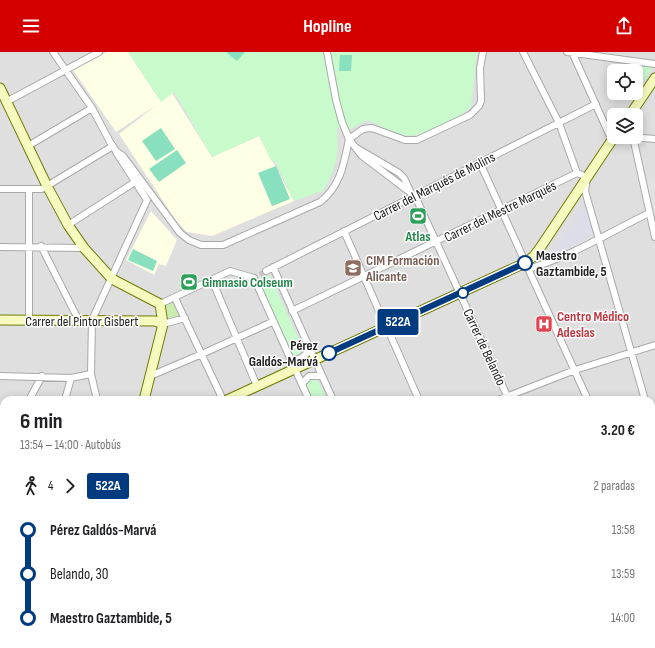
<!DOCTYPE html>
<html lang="es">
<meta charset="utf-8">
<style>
body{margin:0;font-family:"Sofia Sans Condensed",sans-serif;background:#f6f6f6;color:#202124;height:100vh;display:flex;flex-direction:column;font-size:15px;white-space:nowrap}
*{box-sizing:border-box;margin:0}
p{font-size:13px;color:#757577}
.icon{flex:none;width:22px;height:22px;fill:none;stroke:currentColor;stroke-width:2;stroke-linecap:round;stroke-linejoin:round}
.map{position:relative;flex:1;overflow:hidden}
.side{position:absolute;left:0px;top:344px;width:655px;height:252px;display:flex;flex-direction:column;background:#fff;border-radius:12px 12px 0 0;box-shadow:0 2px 10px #0003}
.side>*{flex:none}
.badge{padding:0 8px;border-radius:3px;font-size:14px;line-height:26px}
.buttons{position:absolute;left:607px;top:12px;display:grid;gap:8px}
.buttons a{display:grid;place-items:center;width:36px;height:36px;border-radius:6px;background:#fff;box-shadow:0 2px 10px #0003;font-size:20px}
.map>.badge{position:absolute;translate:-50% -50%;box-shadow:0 0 0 2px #fff}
.legs{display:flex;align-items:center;gap:6px;height:44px;padding:0 20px;font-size:13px}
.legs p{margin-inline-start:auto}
.head{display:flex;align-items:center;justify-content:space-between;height:68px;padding:0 20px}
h1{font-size:22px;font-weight:700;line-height:30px}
ul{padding:0 20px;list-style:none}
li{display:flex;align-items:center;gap:14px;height:44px;font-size:15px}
li i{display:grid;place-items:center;width:6px;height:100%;margin:0 5px;background:currentColor}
li i::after{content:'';width:10px;height:10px;margin:-5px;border:3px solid;border-radius:50%;background:#fff}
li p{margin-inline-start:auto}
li:first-child i{background:linear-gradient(#0000 50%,currentColor 0)}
li:last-child i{background:linear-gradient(currentColor 50%,#0000 0)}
header{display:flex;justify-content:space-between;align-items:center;height:52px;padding:0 20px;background:#d40000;color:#fff;font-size:18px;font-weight:700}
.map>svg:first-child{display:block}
.residential{fill:#e0dfdf;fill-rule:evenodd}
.industrial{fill:#ebdbe8}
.education{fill:#ffffe5}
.grass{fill:#cdebb0}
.park{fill:#c8facc}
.pitch{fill:#88e0be}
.parking{fill:#e2e2e2}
.plaza{fill:#dddde8}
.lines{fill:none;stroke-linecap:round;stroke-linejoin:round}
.street-tunnel{stroke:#c8c6c1;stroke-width:6;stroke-dasharray:6 3;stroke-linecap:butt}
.street-casing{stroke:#a9a9a9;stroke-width:8}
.secondary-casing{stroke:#707d05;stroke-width:11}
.primary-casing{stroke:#a06b00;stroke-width:12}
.street{stroke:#fff;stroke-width:6}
.secondary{stroke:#f7fabf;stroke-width:9}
.primary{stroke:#fcd6a4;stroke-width:10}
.line-1-casing{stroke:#fff;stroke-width:9}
.line-1{stroke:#003b80;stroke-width:6}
.stop-1-dot{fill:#fff;stroke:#003b80;stroke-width:2}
.labels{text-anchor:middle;stroke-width:3;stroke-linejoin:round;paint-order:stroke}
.street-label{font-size:14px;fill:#222;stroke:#fff}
.leisure-label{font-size:14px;font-weight:bold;fill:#27864d;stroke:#fff}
.stop-label{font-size:14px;font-weight:bold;fill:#222;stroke:#fff;text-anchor:start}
.education-label{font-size:14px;font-weight:bold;fill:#785e54;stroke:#fff;text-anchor:start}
.health-label{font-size:14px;font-weight:bold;fill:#be3a42;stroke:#fff;text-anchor:start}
</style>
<header><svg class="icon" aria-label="menu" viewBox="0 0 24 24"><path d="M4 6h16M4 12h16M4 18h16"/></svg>Hopline<svg class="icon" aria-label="share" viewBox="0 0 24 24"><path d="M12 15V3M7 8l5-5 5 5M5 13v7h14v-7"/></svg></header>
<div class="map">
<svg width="655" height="596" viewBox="0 0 655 596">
<rect width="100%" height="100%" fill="#f2efe9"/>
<path class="residential" d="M0,0H655V596H0ZM614,19H636V41H614ZM614,63H636V85H614ZM4,348H651V592H4Z"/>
<path class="industrial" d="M0,499L4,500V592H64L63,596H0Z"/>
<path class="education" d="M107,0H128L161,50L172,41L212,105L259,84L294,149L212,184L187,180L177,170L119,82L158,52L116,80L73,18Z
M151,159L177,188L166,214L159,212L154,223L126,208Z"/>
<path class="grass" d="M175,249L182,264L167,267L164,253Z
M425,592H441L443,596H427Z"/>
<path class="park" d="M128,0H477L471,55C458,66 418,89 401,83C389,79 379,72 367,68L345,80L343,74L337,76C338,105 338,113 323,139L294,149L275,109L272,110L259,84L212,105L174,40L161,50Z
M623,11L653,15L631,49L630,41H636V19H625Z
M269,222L304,299L293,304L258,227Z
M316,325L327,348H313L305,330Z"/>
<path class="pitch" d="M226,0H245L237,9Z
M340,3H352L351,19H339Z
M161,76L175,97L156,109L142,89Z
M177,98L186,111L159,130L149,117Z
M276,114L290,147L272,154L258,121Z
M133,197L157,209L153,219L128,208Z"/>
<path class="parking" d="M655,127V163L647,128Z"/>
<path class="plaza" d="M584,151L593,180L589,186L550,204Z
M279,592H299L296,593L297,596H280Z"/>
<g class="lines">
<path class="street-tunnel" d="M260,223L266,219"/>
<defs>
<path id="street" d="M53,0L92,56L110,90L116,99L123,104L180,181L189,188L201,193H223L320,150C341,134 344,111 349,87
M327,0L336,48L342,70L349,87L361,103L415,144L509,348
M523,0L559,71L577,121
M567,0L655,12
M572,0L609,82L614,84
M6,50L99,0
M632,85L655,87
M633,85L655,185
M349,87L363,77L372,76L405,88H417L470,63L479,54L481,49L480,16L483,0
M28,94L92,56
M355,95L399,121L404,126L410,139
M480,111L588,348
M577,121L587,125L585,139L645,348
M0,137H42L113,94
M29,138V268
M68,173L135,130
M344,179L386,275
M41,194L79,269
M0,195L84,196
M273,215L333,348
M528,217C570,205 610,180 649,161
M266,219L596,52
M254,226L309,348
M212,228L257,334
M175,246L223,348
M160,252L230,219L254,226
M292,259L577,121
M163,272L185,266
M389,280L419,348
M291,308C299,308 306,305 309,297
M0,324L71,326L91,322
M150,324L202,302L272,270
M302,332L309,324H322
M29,348L42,324
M65,348L71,326
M97,348L91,322L92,268L147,148L116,100
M498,348L575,318L655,293
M0,359L4,361
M651,370L655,384
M0,397L4,390
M0,445L4,446
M0,493L4,494
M651,511L655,510
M651,523L655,538
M651,577L655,576
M246,592L248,596
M333,592L335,596
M531,592L533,596
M580,592L581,596
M639,592L640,596
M398,596L407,592
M593,596L605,592"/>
<path id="secondary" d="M0,36L47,134L68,173L84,196L112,227L160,252L163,272L144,348
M630,63L655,26
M0,268L155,269L163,272
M227,348L525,211L534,204L540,196L614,85
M420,592L422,596
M445,592L447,596
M71,596L72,592"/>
<path id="primary" d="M651,403L655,402
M651,413L655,411
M128,596L138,592
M145,596L156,592"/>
</defs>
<use href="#street" class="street-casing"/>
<use href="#secondary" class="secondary-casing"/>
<use href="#primary" class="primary-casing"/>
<use href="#street" class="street"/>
<use href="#secondary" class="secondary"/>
<use href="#primary" class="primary"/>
</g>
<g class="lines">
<defs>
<path id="line-1" d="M329,301L525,211"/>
</defs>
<use href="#line-1" class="line-1-casing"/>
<use href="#line-1" class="line-1"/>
</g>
<defs>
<symbol id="stadium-square" viewBox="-11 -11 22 22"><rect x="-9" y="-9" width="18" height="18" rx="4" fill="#2e9e5b" stroke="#fff"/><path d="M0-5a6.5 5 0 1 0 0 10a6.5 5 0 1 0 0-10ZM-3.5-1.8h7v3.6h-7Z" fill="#fff"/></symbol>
<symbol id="university-square" viewBox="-11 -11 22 22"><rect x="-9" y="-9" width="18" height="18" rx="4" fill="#8d6e63" stroke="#fff"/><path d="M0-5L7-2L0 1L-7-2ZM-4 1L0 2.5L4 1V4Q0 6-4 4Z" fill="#fff"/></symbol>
<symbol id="hospital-square" viewBox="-11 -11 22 22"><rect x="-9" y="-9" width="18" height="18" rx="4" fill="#e0444e" stroke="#fff"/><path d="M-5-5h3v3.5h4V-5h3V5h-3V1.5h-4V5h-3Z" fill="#fff"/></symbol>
</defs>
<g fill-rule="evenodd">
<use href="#stadium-square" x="408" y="154" width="20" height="20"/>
<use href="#university-square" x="343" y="206" width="20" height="20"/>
<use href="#stadium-square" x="179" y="220" width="20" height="20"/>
<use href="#hospital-square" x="534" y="262" width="20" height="20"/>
</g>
<g class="stop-1-dot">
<circle cx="525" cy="211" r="7"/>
<circle cx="463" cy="241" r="5"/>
<circle cx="329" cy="301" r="7"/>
</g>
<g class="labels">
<g class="street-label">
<text transform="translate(434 134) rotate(-27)" y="5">Carrer del Marqués de Molins</text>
<text transform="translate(500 159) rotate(-26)" y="5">Carrer del Mestre Marqués</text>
<text x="82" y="274">Carrer del Pintor Gisbert</text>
<text transform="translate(485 295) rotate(65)" y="5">Carrer de Belando</text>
</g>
<g class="leisure-label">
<text x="418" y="189">Atlas</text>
<text x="202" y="235" text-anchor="start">Gimnasio Colseum</text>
</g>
<g class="stop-label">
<text x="536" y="208">Maestro<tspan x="536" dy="16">Gaztambide, 5</tspan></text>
<text x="318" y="298" text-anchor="end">Pérez<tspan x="318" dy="16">Galdós-Marvá</tspan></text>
</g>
<g class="education-label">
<text x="366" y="213">CIM Formación<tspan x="366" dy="16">Alicante</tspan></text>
</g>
<g class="health-label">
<text x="557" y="269">Centro Médico<tspan x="557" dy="16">Adeslas</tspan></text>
</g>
</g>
</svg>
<div class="buttons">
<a><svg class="icon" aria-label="locate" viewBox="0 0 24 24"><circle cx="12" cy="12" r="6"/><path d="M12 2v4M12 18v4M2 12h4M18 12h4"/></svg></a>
<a><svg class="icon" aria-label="layers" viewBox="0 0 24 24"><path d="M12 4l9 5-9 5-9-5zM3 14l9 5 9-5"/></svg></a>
</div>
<b class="badge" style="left:398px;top:270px;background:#003b80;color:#fff">522A</b>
<section class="side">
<div class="head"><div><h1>6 min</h1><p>13:54 – 14:00 · Autobús</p></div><b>3.20 €</b></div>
<div class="legs"><svg class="icon" aria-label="walk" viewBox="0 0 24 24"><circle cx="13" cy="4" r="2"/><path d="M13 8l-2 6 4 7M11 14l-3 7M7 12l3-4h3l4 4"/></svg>4<svg class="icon" aria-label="forward" viewBox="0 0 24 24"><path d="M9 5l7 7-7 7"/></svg><b class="badge" style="background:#003b80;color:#fff">522A</b><p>2 paradas</p></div>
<ul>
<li><i style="color:#003b80"></i><b>Pérez Galdós-Marvá</b><p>13:58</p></li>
<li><i style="color:#003b80"></i><span>Belando, 30</span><p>13:59</p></li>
<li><i style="color:#003b80"></i><b>Maestro Gaztambide, 5</b><p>14:00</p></li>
</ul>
</section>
</div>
